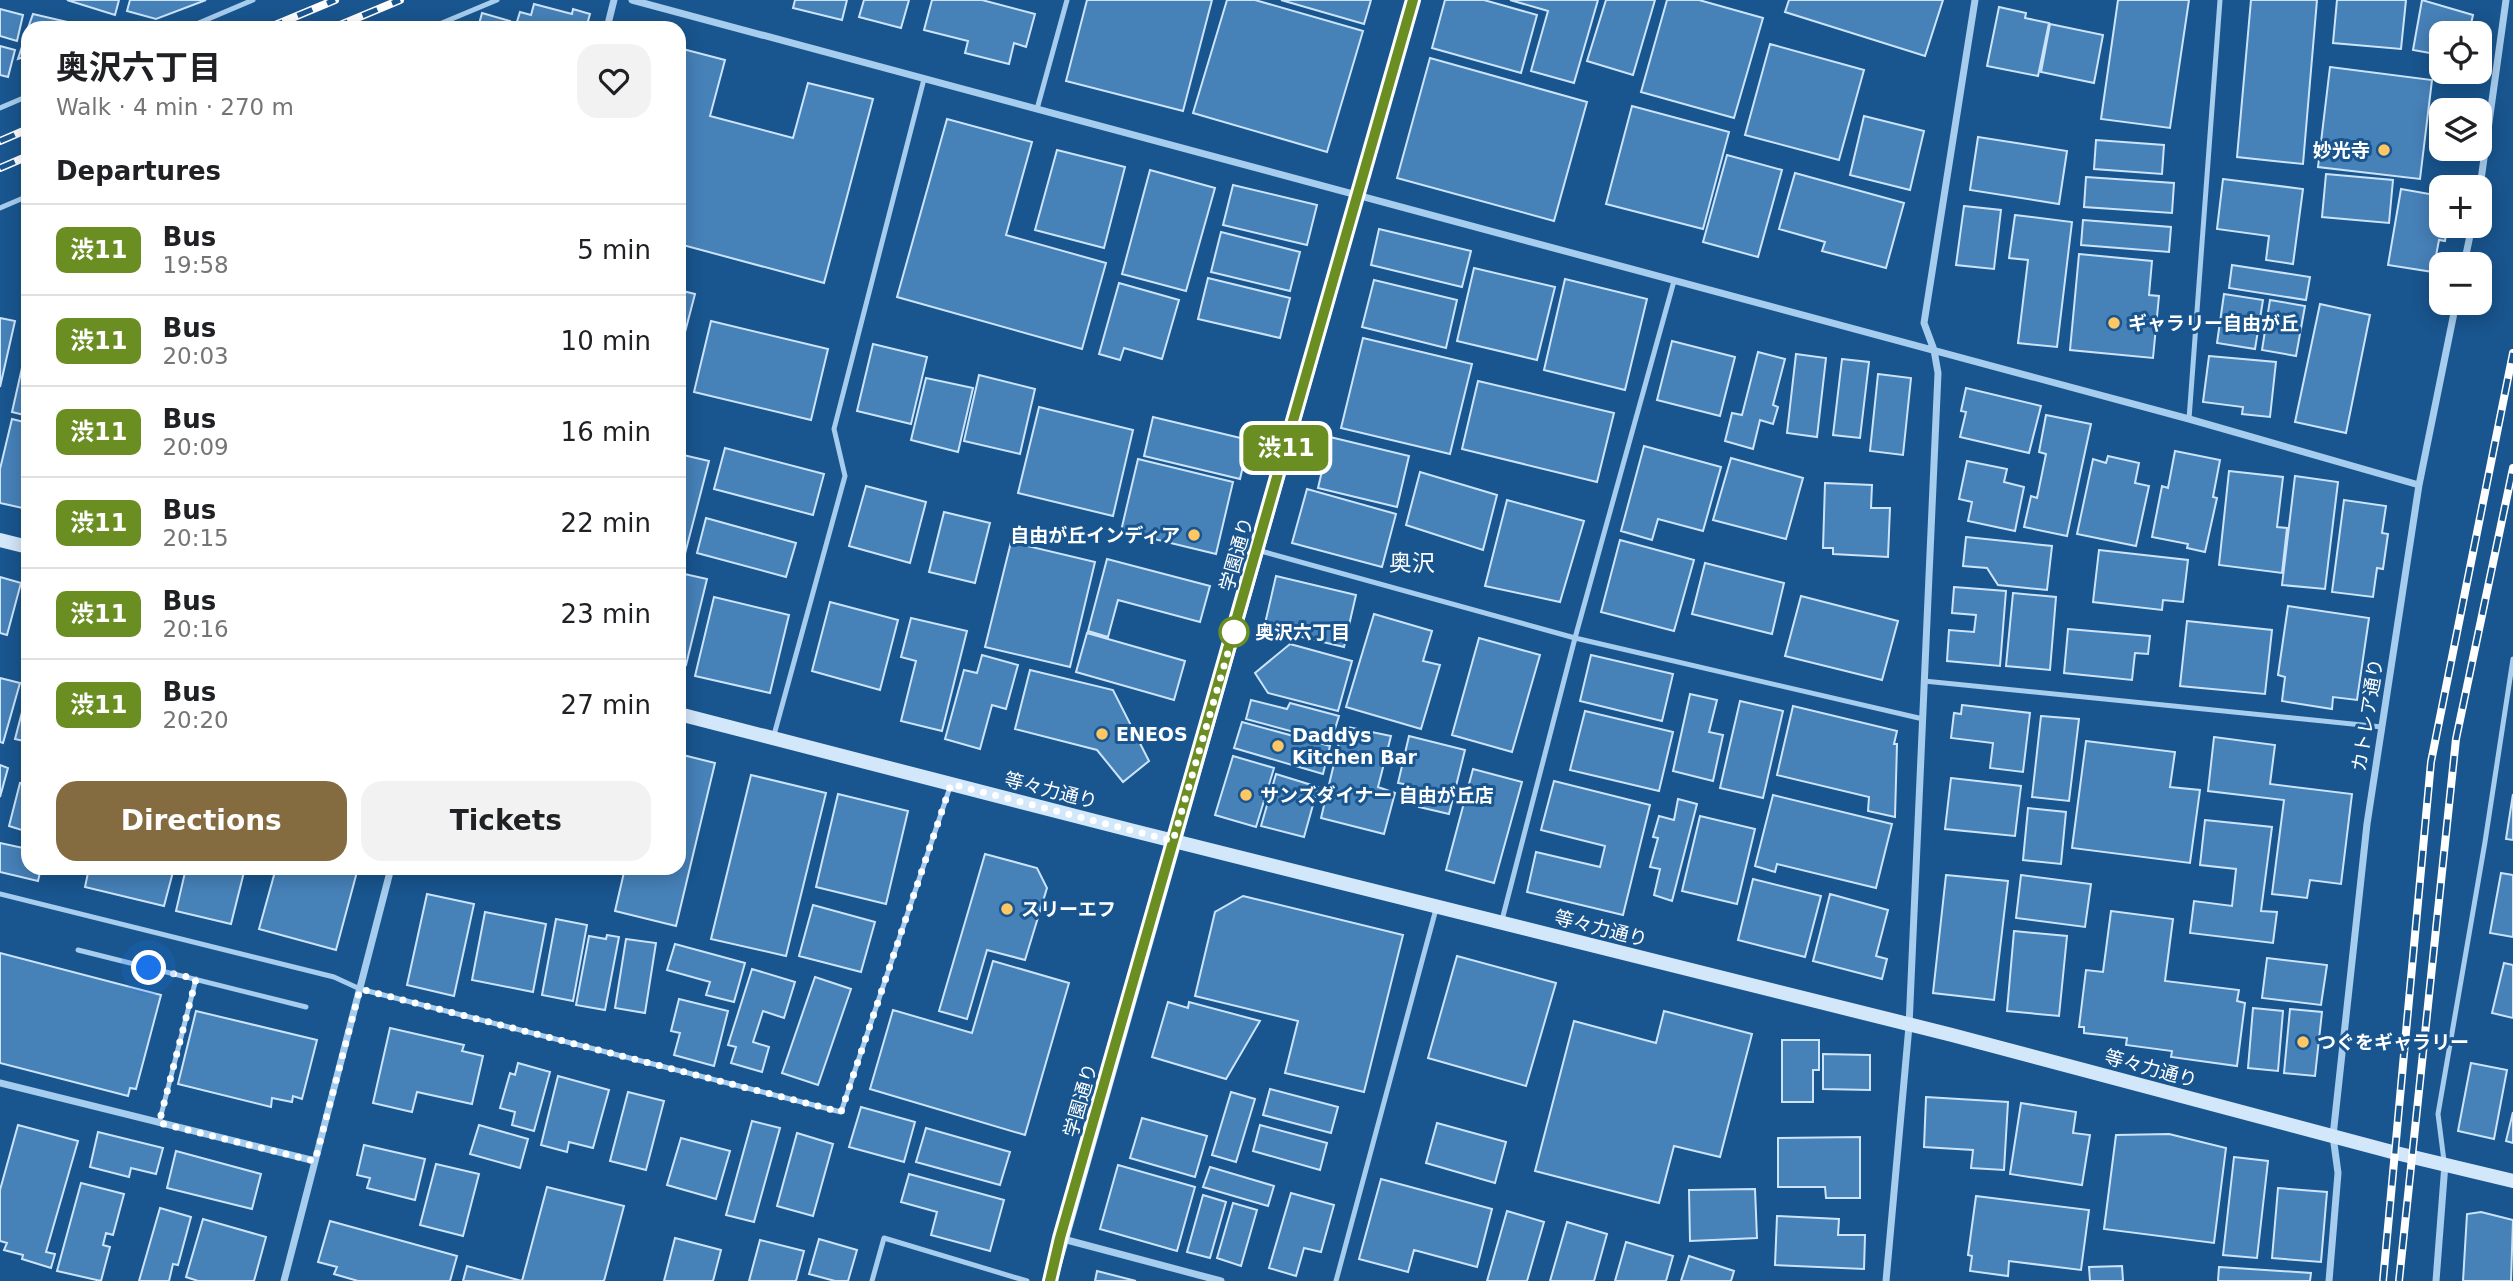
<!DOCTYPE html>
<meta charset="utf-8">
<style>
body{margin:0;font-family:"DejaVu Sans","Noto Sans JP",sans-serif;background:#f2f2f2;color:#202124;height:100vh;display:flex;flex-direction:column;font-size:26px;white-space:nowrap}
*{box-sizing:border-box;margin:0}
p{font-size:23px;color:#757577}
.icon{flex:none;width:38px;height:38px;fill:none;stroke:currentColor;stroke-width:2;stroke-linecap:round;stroke-linejoin:round}
.map{position:relative;flex:1;overflow:hidden}
.details{position:absolute;left:21px;top:21px;width:665px;height:854px;display:flex;flex-direction:column;background:#fff;border-radius:21px;box-shadow:0 4px 18px #0003}
.details>*{flex:none}
.badge{padding:0 14px;border-radius:10px;font-size:24px;line-height:46px}
.controls{position:absolute;left:2429px;top:21px;display:grid;gap:14px}
.controls a{display:grid;place-items:center;width:63px;height:63px;border-radius:14px;background:#fff;box-shadow:0 4px 18px #0003;font-size:35px}
.you{position:absolute;width:35px;height:35px;margin:-18px;border:5px solid #fff;border-radius:50%;background:#1a73e8;box-shadow:0 0 0 10px #1a73e833}
.map>.badge{position:absolute;translate:-50% -50%;box-shadow:0 0 0 4px #fff}
h2{padding:0 35px;font-size:26px;line-height:63px}
.round{display:grid;place-items:center;flex:none;width:74px;height:74px;border-radius:21px;background:#f2f2f2}
.headline{display:flex;align-items:center;justify-content:space-between;height:119px;padding:0 35px}
h1{font-size:33px;font-weight:700;line-height:52px}
.primary-button{display:flex;gap:14px;margin-top:auto;padding:14px 35px}
.primary-button a{flex:1;height:80px;border-radius:21px;background:#846c40;color:#fff;font-size:28px;font-weight:700;line-height:80px;text-align:center}
.primary-button a+a{background:#f2f2f2;color:#202124}
ul{padding:0;list-style:none}
li{display:flex;align-items:center;gap:21px;height:91px;padding:0 35px;border-top:2px solid #e0e0e0}
li div{flex:1}
li b{display:block;font-size:26px}
li em{font-style:normal}
li .badge{min-width:77px;font-weight:700;text-align:center}
.map>svg:first-child{display:block}
.building{fill:#4681b8;stroke:#cce4fa;stroke-width:2}
.lines{fill:none;stroke-linecap:round;stroke-linejoin:round}
.lane{stroke:#a6ccee;stroke-width:5}
.street{stroke:#a6ccee;stroke-width:7}
.secondary{stroke:#d3e7fa;stroke-width:14}
.rail-casing{stroke:#fff;stroke-width:8}
.rail{stroke:#19558e;stroke-width:5;stroke-dasharray:16;stroke-linecap:butt}
.line-casing{stroke:#fff;stroke-width:16}
.line{stroke:#6b8e23;stroke-width:10}
.walk{stroke:#fff;stroke-width:7;stroke-dasharray:0 12.6}
.poi-dot{fill:#ffc763;stroke:#19558e;stroke-width:2.5}
.stop-dot{fill:#fff;stroke:#6b8e23;stroke-width:3.5}
.labels{text-anchor:middle;stroke-width:6;stroke-linejoin:round;paint-order:stroke}
.poi-label{font-size:19px;font-weight:bold;fill:#fff;stroke:#19558e;text-anchor:start}
.street-label{font-size:19px;fill:#fff;stroke:#19558e}
.stop-label{font-size:19px;font-weight:bold;fill:#fff;stroke:#19558e;text-anchor:start}
.quarter-label{font-size:23px;fill:#fff;stroke:#19558e}
</style>
<div class="map">
<svg width="2513" height="1281" viewBox="0 0 2513 1281">
<rect width="100%" height="100%" fill="#19558e"/>
<path class="building" d="M67,0H119L115,15Z
M130,0H206L156,19L127,11Z
M795,0H847L842,20L793,8Z
M864,0H909L901,28L859,17Z
M932,0H982L1035,14L1026,47L1014,43L1009,64L965,53L968,41L924,30Z
M1087,0H1212L1183,111L1066,81Z
M1227,0H1255L1363,31L1327,152L1193,113Z
M1281,0H1371L1364,24Z
M1445,0H1484L1537,15L1521,73L1432,48Z
M1510,0H1598L1574,83L1531,71L1548,11Z
M1606,0H1655L1633,75L1587,61Z
M1667,0H1699L1763,18L1734,118L1641,92Z
M1789,0H1943L1925,56L1785,12Z
M2118,0H2189L2170,128L2101,119Z
M2251,0H2317L2303,164L2237,157Z
M2337,0H2406L2401,49L2333,43Z
M2422,0L2473,15L2469,33H2441V55L2413,50Z
M534,4L572,14L573,9L590,14L586,28H515L520,12L531,15Z
M1999,7L2026,13L2025,18L2049,23L2038,76L1987,66Z
M0,9L23,15L17,41L0,36Z
M482,13L510,21L508,28H478Z
M33,14L93,28H94H28Z
M2050,24L2103,35L2094,83L2041,72Z
M28,28V65L24,57L18,59Z
M1770,44L1864,70L1839,160L1745,135Z
M0,46L15,50L8,77L0,75Z
M679,48L725,60L710,116L793,138L808,83L873,99L824,283L679,244Z
M1430,58L1587,102L1554,221L1397,178Z
M2330,67L2432,80L2420,179L2318,167Z
M1632,106L1729,132L1703,229L1606,204Z
M1864,116L1924,131L1910,190L1850,175Z
M947,119L1032,142L1006,235L1106,263L1082,349L897,297Z
M1978,137L2067,151L2059,204L1970,190Z
M2096,140L2164,145L2162,174L2094,169Z
M1057,150L1125,167L1104,248L1035,230Z
M1727,155L1782,170L1758,257L1703,242Z
M1150,170L1215,188L1186,291L1122,274Z
M1795,173L1904,203L1886,268L1822,251L1825,242L1779,229Z
M2326,174L2393,180L2389,223L2322,217Z
M2086,177L2174,183L2172,213L2084,207Z
M2223,179L2303,189L2293,264L2266,260L2269,236L2217,229Z
M1233,185L1317,205L1307,245L1223,225Z
M2401,189L2441,196V226H2447L2445,241L2439,240L2433,272L2388,265Z
M1964,206L2001,210L1994,269L1956,265Z
M2015,215L2072,222L2057,347L2018,343L2028,260L2009,258Z
M2083,220L2171,227L2169,252L2081,245Z
M1379,229L1471,251L1462,287L1371,265Z
M1221,232L1300,252L1290,291L1211,272Z
M2079,254L2152,261L2149,295L2159,296L2153,358L2070,350Z
M2232,265L2310,277L2306,300L2229,288Z
M1474,268L1555,287L1537,360L1457,341Z
M1208,278L1290,298L1280,338L1198,319Z
M1565,279L1647,299L1625,390L1544,370Z
M1374,280L1457,300L1446,348L1362,327Z
M1119,283L1179,300L1162,359L1124,348L1120,360L1099,354Z
M679,290L695,294L684,336L679,334Z
M2224,294L2263,300L2255,349L2217,343Z
M2270,300L2305,306L2296,356L2262,350Z
M2320,304L2370,315L2346,433L2295,422Z
M0,318L15,321L0,387Z
M711,321L828,349L811,420L694,392Z
M1363,338L1472,364L1450,454L1341,428Z
M1672,341L1735,357L1720,416L1657,400Z
M873,344L927,357L911,424L857,411Z
M1758,352L1785,359L1773,405L1778,407L1773,424L1760,420L1753,449L1725,441L1732,413L1742,415Z
M1796,354L1826,358L1817,437L1787,433Z
M2209,356L2276,362L2270,417L2242,414L2243,407L2203,402Z
M24,359L28,360V416L12,412Z
M1842,359L1869,362L1860,438L1833,435Z
M1878,374L1911,378L1903,455L1870,451Z
M979,375L1035,389L1020,454L964,441Z
M926,378L973,388L958,452L911,440Z
M1478,381L1614,413L1597,482L1462,449Z
M1966,388L2041,406L2029,453L1960,437L1966,412L1961,411Z
M1039,407L1133,430L1113,516L1018,493Z
M2046,415L2091,424L2067,536L2024,527L2031,496L2037,498L2046,454L2039,452Z
M1153,417L1249,440L1240,479L1144,456Z
M12,419L28,423L27,509L0,503V469Z
M1330,437L1409,456L1397,507L1318,488Z
M1644,446L1721,467L1703,531L1658,519L1652,540L1621,531Z
M725,448L824,474L813,515L714,489Z
M2175,451L2220,460L2213,497L2217,498L2205,552L2187,548L2188,544L2152,537L2162,486L2168,488Z
M679,454L709,461L680,573L707,579L686,665L679,663Z
M2108,456L2139,463L2135,483L2149,486L2136,546L2077,534L2093,459L2106,463Z
M1731,458L1803,478L1786,539L1713,520Z
M1138,459L1233,482L1216,554L1121,531Z
M1967,461L2007,469L2004,482L2024,487L2015,531L1968,521L1972,502L1959,499Z
M2229,471L2283,477L2277,527L2287,528L2282,573L2219,565Z
M1420,472L1497,495L1483,550L1406,525Z
M2295,476L2338,482L2325,589L2282,585Z
M1825,483L1872,485L1871,508H1890L1888,557L1833,554V548H1823Z
M866,486L926,502L910,563L849,546Z
M1307,489L1396,514L1382,567L1292,543Z
M1507,500L1584,521L1560,602L1485,586Z
M2344,500L2386,506L2382,533L2388,534L2383,569L2377,568L2373,597L2332,592Z
M944,512L990,523L975,583L929,572Z
M706,518L796,543L786,577L697,553Z
M1966,537L2052,546L2047,590L1998,585L1987,568L1963,566Z
M1620,540L1694,560L1674,631L1601,612Z
M1011,542L1095,562L1070,667L985,647Z
M2099,550L2188,560L2183,602L2163,600L2162,610L2093,602Z
M1107,559L1210,586L1200,622L1118,600L1108,637L1088,631Z
M1705,563L1784,583L1772,634L1692,614Z
M1276,576L1356,595L1344,647L1264,628Z
M0,577L21,583L7,635L0,633Z
M1954,587L2006,591L2000,666L1947,661L1949,630L1974,632L1976,615L1952,613Z
M2013,593L2056,597L2050,670L2006,666Z
M1801,596L1898,621L1882,680L1785,656Z
M714,597L789,615L770,693L695,676Z
M830,602L898,620L880,690L812,671Z
M2288,606L2369,618L2357,700L2333,697L2332,709L2282,701L2285,677L2278,675Z
M1374,614L1432,631L1423,661L1440,665L1421,729L1346,707Z
M911,618L967,631L942,731L901,721L916,661L901,657Z
M2187,621L2272,630L2265,694L2180,686Z
M2068,629L2150,636L2148,654L2135,653L2132,680L2064,673Z
M1087,633L1185,661L1174,700L1076,672Z
M1479,638L1540,655L1512,752L1452,735Z
M1290,644L1352,661L1338,711L1268,693L1255,673Z
M982,655L1018,665L1006,709L992,705L980,749L945,739L964,670L977,673Z
M1591,655L1673,674L1662,721L1580,701Z
M1030,670L1113,690L1149,761L1123,782L1097,750L1015,729Z
M0,678L20,683L3,743L0,742Z
M28,689V742L15,739Z
M1690,694L1717,700L1709,732L1723,735L1713,781L1673,771Z
M1251,700L1287,709L1290,703L1339,716L1331,742L1246,719Z
M1740,701L1783,711L1763,798L1720,788Z
M1962,705L2030,713L2023,772L1990,768L1993,743L1951,738L1954,713L1961,714Z
M1793,706L1897,731L1894,744H1897L1895,817L1868,811L1869,797L1777,775Z
M1585,711L1673,732L1659,791L1570,770Z
M2041,716L2079,719L2069,801L2032,797Z
M1242,722L1330,746L1323,774L1234,748Z
M1343,726L1391,736L1378,787L1395,793L1384,834L1321,818Z
M1409,736L1465,750L1449,814L1419,807L1421,797L1402,792L1404,784L1398,783Z
M2214,737L2275,745L2270,784L2352,794L2341,884L2310,880L2307,898L2272,894L2284,800L2208,791Z
M2086,741L2175,752L2170,787L2200,790L2190,863L2072,848Z
M679,754L715,763L676,926L615,911L625,868H679Z
M1233,756L1274,768L1256,827L1215,815Z
M0,765L8,768L0,797Z
M1473,769L1522,782L1494,883L1446,870Z
M1276,774L1318,787L1304,837L1261,826Z
M751,775L826,793L786,956L711,939Z
M1951,778L2021,786L2015,836L1945,829Z
M1554,781L1650,805L1623,915L1527,892L1536,852L1600,867L1605,846L1541,830Z
M20,783L28,785V832L9,826Z
M838,794L908,811L886,904L816,887Z
M2513,794V840L2506,839Z
M1773,795L1892,824L1876,888L1777,864L1775,872L1755,866Z
M1678,799L1697,804L1672,901L1654,895L1660,869L1650,867L1658,838L1653,837L1659,816L1674,820Z
M2028,808L2066,812L2061,864L2023,860Z
M1700,816L1755,829L1737,904L1682,891Z
M2205,820L2272,827L2261,911L2277,912L2273,943L2190,933L2194,901L2232,906L2236,869L2200,865Z
M0,843L28,849V868H41L38,881L0,872Z
M985,854L1037,868L1047,888L1025,960L987,950L967,1019L939,1011Z
M89,868H174L164,906L85,887Z
M186,868H245L231,924L176,911Z
M276,868H358L336,950L259,929Z
M2501,873L2513,875V937L2490,933Z
M1946,875L2008,881L1994,1000L1933,993Z
M2021,875L2091,884L2085,927L2016,918Z
M1753,879L1821,896L1805,957L1738,940Z
M427,894L474,904L454,996L407,985Z
M1830,894L1888,910L1876,956L1887,959L1882,979L1813,961Z
M1243,896L1403,935L1364,1092L1285,1073L1298,1021L1195,996L1215,912Z
M813,905L875,922L861,972L799,956Z
M2111,911L2173,919L2165,981L2239,990L2237,1001L2245,1003L2237,1066L2171,1057L2172,1051L2126,1045L2127,1038L2084,1033V1027H2079L2086,970L2103,972Z
M485,912L546,924L533,992L472,980Z
M556,919L587,925L573,1001L542,995Z
M2014,931L2067,936L2059,1016L2007,1011Z
M607,935L619,937L605,1010L576,1005L589,936L606,939Z
M626,939L656,943L645,1013L615,1008Z
M675,944L745,963L734,1002L706,995L710,982L667,970Z
M0,953L161,995L136,1089L130,1088L128,1096L0,1063Z
M1457,956L1556,983L1526,1086L1428,1058Z
M2267,958L2327,965L2321,1005L2262,998Z
M993,961L1069,983L1025,1135L870,1089L893,1010L972,1033Z
M2504,963L2513,965V1018L2492,1013Z
M752,969L795,982L784,1018L763,1011L753,1042L769,1047L762,1072L731,1063L736,1047L728,1045Z
M815,977L851,989L818,1085L782,1073Z
M679,999L728,1011L714,1066L674,1055L680,1033L671,1031Z
M1168,1002L1188,1008L1189,1002L1260,1021L1226,1079L1152,1057Z
M2253,1008L2283,1011L2278,1071L2248,1068Z
M2290,1009L2322,1012L2315,1076L2284,1073Z
M196,1011L317,1040L302,1099L293,1096L292,1102L272,1098L271,1107L178,1084Z
M1664,1011L1752,1034L1720,1157L1674,1146L1659,1203L1535,1171L1574,1021L1656,1043Z
M390,1028L464,1045L462,1051L483,1056L472,1104L417,1092L412,1112L373,1103Z
M1782,1040H1819V1070H1813V1102H1782Z
M1823,1054L1870,1055V1090L1823,1089Z
M518,1063L550,1072L534,1131L512,1125L515,1112L500,1108L510,1073L515,1075Z
M2471,1063L2507,1070L2494,1139L2458,1131Z
M558,1076L609,1090L593,1148L569,1142L567,1152L541,1145Z
M1270,1089L1338,1107L1331,1133L1263,1115Z
M628,1092L664,1101L646,1170L610,1161Z
M1231,1092L1255,1099L1236,1162L1212,1155Z
M1926,1097L2008,1102L2004,1170L1971,1168L1973,1150L1924,1147Z
M2021,1103L2076,1112L2073,1133L2090,1135L2082,1185L2010,1174Z
M861,1107L915,1122L904,1162L849,1147Z
M2513,1112V1143L2506,1141Z
M1142,1118L1207,1136L1195,1177L1130,1158Z
M752,1121L780,1128L754,1222L726,1215Z
M1437,1123L1506,1142L1495,1183L1426,1163Z
M18,1125L78,1141L46,1252L55,1254L51,1268L22,1259L23,1255L4,1250L7,1243L0,1241V1190Z
M479,1125L528,1139L520,1168L470,1154Z
M1260,1125L1327,1143L1320,1170L1253,1151Z
M926,1128L1010,1152L1000,1185L916,1162Z
M98,1132L163,1148L156,1174L131,1168L129,1177L90,1167Z
M797,1133L833,1144L813,1216L777,1206Z
M2169,1134L2226,1148L2214,1243L2104,1229L2116,1135Z
M1860,1137V1198H1826L1825,1187H1778V1138Z
M681,1138L730,1151L716,1199L667,1185Z
M364,1145L425,1159L415,1200L367,1188L370,1178L357,1175Z
M176,1151L261,1174L252,1209L167,1188Z
M2234,1157L2268,1161L2257,1258L2223,1255Z
M436,1164L479,1174L463,1236L420,1225Z
M1118,1165L1195,1187L1177,1251L1100,1229Z
M1210,1167L1274,1186L1268,1206L1203,1187Z
M909,1174L1004,1200L990,1251L931,1235L937,1212L901,1202Z
M1381,1179L1492,1209L1477,1267L1414,1250L1408,1272L1359,1259Z
M81,1183L124,1194L113,1235L106,1233L103,1245L110,1247L101,1281L57,1271Z
M547,1187L624,1206L604,1281H463L467,1266L522,1281Z
M2278,1188L2327,1192L2321,1262L2272,1258Z
M1755,1189L1757,1238L1690,1241L1689,1190Z
M1291,1193L1334,1205L1321,1252L1304,1248L1296,1276L1269,1268Z
M1203,1195L1226,1202L1210,1258L1187,1252Z
M1976,1196L2089,1210L2081,1270L2009,1261L2008,1276L1970,1271L1972,1256L1968,1255Z
M1233,1203L1257,1210L1241,1266L1217,1258Z
M160,1208L191,1217L178,1265L173,1264L169,1281H139Z
M1507,1211L1544,1222L1527,1281H1487Z
M2481,1212L2513,1220L2511,1281H2463L2467,1214Z
M1777,1216L1839,1219L1838,1235H1865L1864,1269L1775,1265Z
M203,1219L266,1237L254,1281H198L186,1277Z
M330,1221L457,1256L450,1281H358L334,1274L337,1267L318,1262Z
M1567,1222L1607,1234L1594,1281H1550Z
M675,1238L721,1250L713,1281H664Z
M819,1239L857,1250L848,1281H835L809,1274Z
M760,1240L804,1251L796,1281H749Z
M1626,1242L1673,1256L1666,1281H1615Z
M1689,1256L1734,1271L1731,1281H1681Z
M2122,1266L2123,1281H2090L2089,1267Z
M2219,1267L2311,1273L2310,1281H2218Z
M1097,1271L1136,1281H1095Z"/>
<g class="lines">
<path class="lane" d="M187,28L253,0
M430,28L497,0
M0,108L28,96
M1037,109L1067,0
M0,208L28,196
M2189,419L2220,0
M1257,550L1575,638L1923,719
M1924,681L2382,727
M774,735L845,476L834,429L924,79
M0,894L334,977L360,989L841,1112L951,784
M1502,920L1575,638L1674,281
M78,950L306,1007
M159,1123L196,979
M2444,1161L2438,1114L2485,842L2513,659
M872,1281L884,1238L1027,1281
M1336,1281L1436,909"/>
<path class="street" d="M632,0L2189,419L2419,485
M607,28L614,0
M2480,187L2506,0
M2464,264L2472,226
M0,1083L315,1161
M1063,1239L1221,1281
M284,1281L391,868
M1886,1281L1909,1026L1938,373L1934,350L1924,323L1975,0
M2329,1281L2338,1173L2333,1136L2367,824L2419,485L2456,303
M2436,1281L2445,1164"/>
<path class="secondary" d="M0,540L28,547
M679,714L1130,830L1952,1035L2396,1153L2513,1181
M1050,1281L1413,0"/>
<defs>
<path id="rail" d="M268,28L335,0
M333,28L400,0
M0,141L28,129
M0,168L28,156
M2383,1281L2431,762L2513,353
M2399,1281L2456,739L2513,468"/>
</defs>
<use href="#rail" class="rail-casing"/>
<use href="#rail" class="rail"/>
</g>
<g class="lines">
<defs>
<path id="line" d="M1050,1281L1060,1238L1413,0"/>
</defs>
<use href="#line" class="line-casing"/>
<use href="#line" class="line"/>
<path class="walk" d="M149,968L196,979L159,1123L315,1161L360,989L841,1112L951,784L1173,841L1236,625L1234,632"/>
</g>
<g class="poi-dot">
<circle cx="2384" cy="150" r="7"/>
<circle cx="2114" cy="323" r="7"/>
<circle cx="1194" cy="535" r="7"/>
<circle cx="1102" cy="734" r="7"/>
<circle cx="1278" cy="746" r="7"/>
<circle cx="1246" cy="795" r="7"/>
<circle cx="1007" cy="909" r="7"/>
<circle cx="2303" cy="1042" r="7"/>
</g>
<circle class="stop-dot" cx="1234" cy="632" r="14"/>
<g class="labels">
<g class="poi-label">
<text x="2370" y="157" text-anchor="end">妙光寺</text>
<text x="2128" y="330">ギャラリー自由が丘</text>
<text x="1180" y="542" text-anchor="end">自由が丘インディア</text>
<text x="1116" y="741">ENEOS</text>
<text x="1292" y="742">Daddys<tspan x="1292" dy="22">Kitchen Bar</tspan></text>
<text x="1260" y="802">サンズダイナー 自由が丘店</text>
<text x="1021" y="916">スリーエフ</text>
<text x="2317" y="1049">つぐをギャラリー</text>
</g>
<g class="street-label">
<text transform="translate(1236 554) rotate(-74)" y="7">学園通り</text>
<text transform="translate(2367 715) rotate(-81)" y="7">カトレア通り</text>
<text transform="translate(1051 790) rotate(14)" y="7">等々力通り</text>
<text transform="translate(1601 928) rotate(14)" y="7">等々力通り</text>
<text transform="translate(2151 1068) rotate(15)" y="7">等々力通り</text>
<text transform="translate(1080 1100) rotate(-74)" y="7">学園通り</text>
</g>
<g class="stop-label">
<text x="1255" y="639">奥沢六丁目</text>
</g>
<g class="quarter-label">
<text x="1412" y="571">奥沢</text>
</g>
</g>
</svg>
<div class="controls">
<a><svg class="icon" aria-label="locate" viewBox="0 0 24 24"><circle cx="12" cy="12" r="6"/><path d="M12 2v4M12 18v4M2 12h4M18 12h4"/></svg></a>
<a><svg class="icon" aria-label="layers" viewBox="0 0 24 24"><path d="M12 4l9 5-9 5-9-5zM3 14l9 5 9-5"/></svg></a>
<a>+</a>
<a>−</a>
</div>
<div class="you" style="left:149px;top:968px"></div>
<b class="badge" style="left:1286px;top:448px;background:#6b8e23;color:#fff">渋11</b>
<section class="details">
<div class="headline"><div><h1>奥沢六丁目</h1><p>Walk · 4 min · 270 m</p></div><a class="round"><svg class="icon" aria-label="heart" viewBox="0 0 24 24"><path d="M12 20l-8-8c-3-5 5-10 8-4 3-6 11-1 8 4z"/></svg></a></div>
<h2>Departures</h2>
<ul>
<li><span class="badge" style="background:#6b8e23;color:#fff">渋11</span><div><b>Bus</b><p>19:58</p></div><em>5 min</em></li>
<li><span class="badge" style="background:#6b8e23;color:#fff">渋11</span><div><b>Bus</b><p>20:03</p></div><em>10 min</em></li>
<li><span class="badge" style="background:#6b8e23;color:#fff">渋11</span><div><b>Bus</b><p>20:09</p></div><em>16 min</em></li>
<li><span class="badge" style="background:#6b8e23;color:#fff">渋11</span><div><b>Bus</b><p>20:15</p></div><em>22 min</em></li>
<li><span class="badge" style="background:#6b8e23;color:#fff">渋11</span><div><b>Bus</b><p>20:16</p></div><em>23 min</em></li>
<li><span class="badge" style="background:#6b8e23;color:#fff">渋11</span><div><b>Bus</b><p>20:20</p></div><em>27 min</em></li>
</ul>
<div class="primary-button"><a>Directions</a><a>Tickets</a></div>
</section>
</div>
